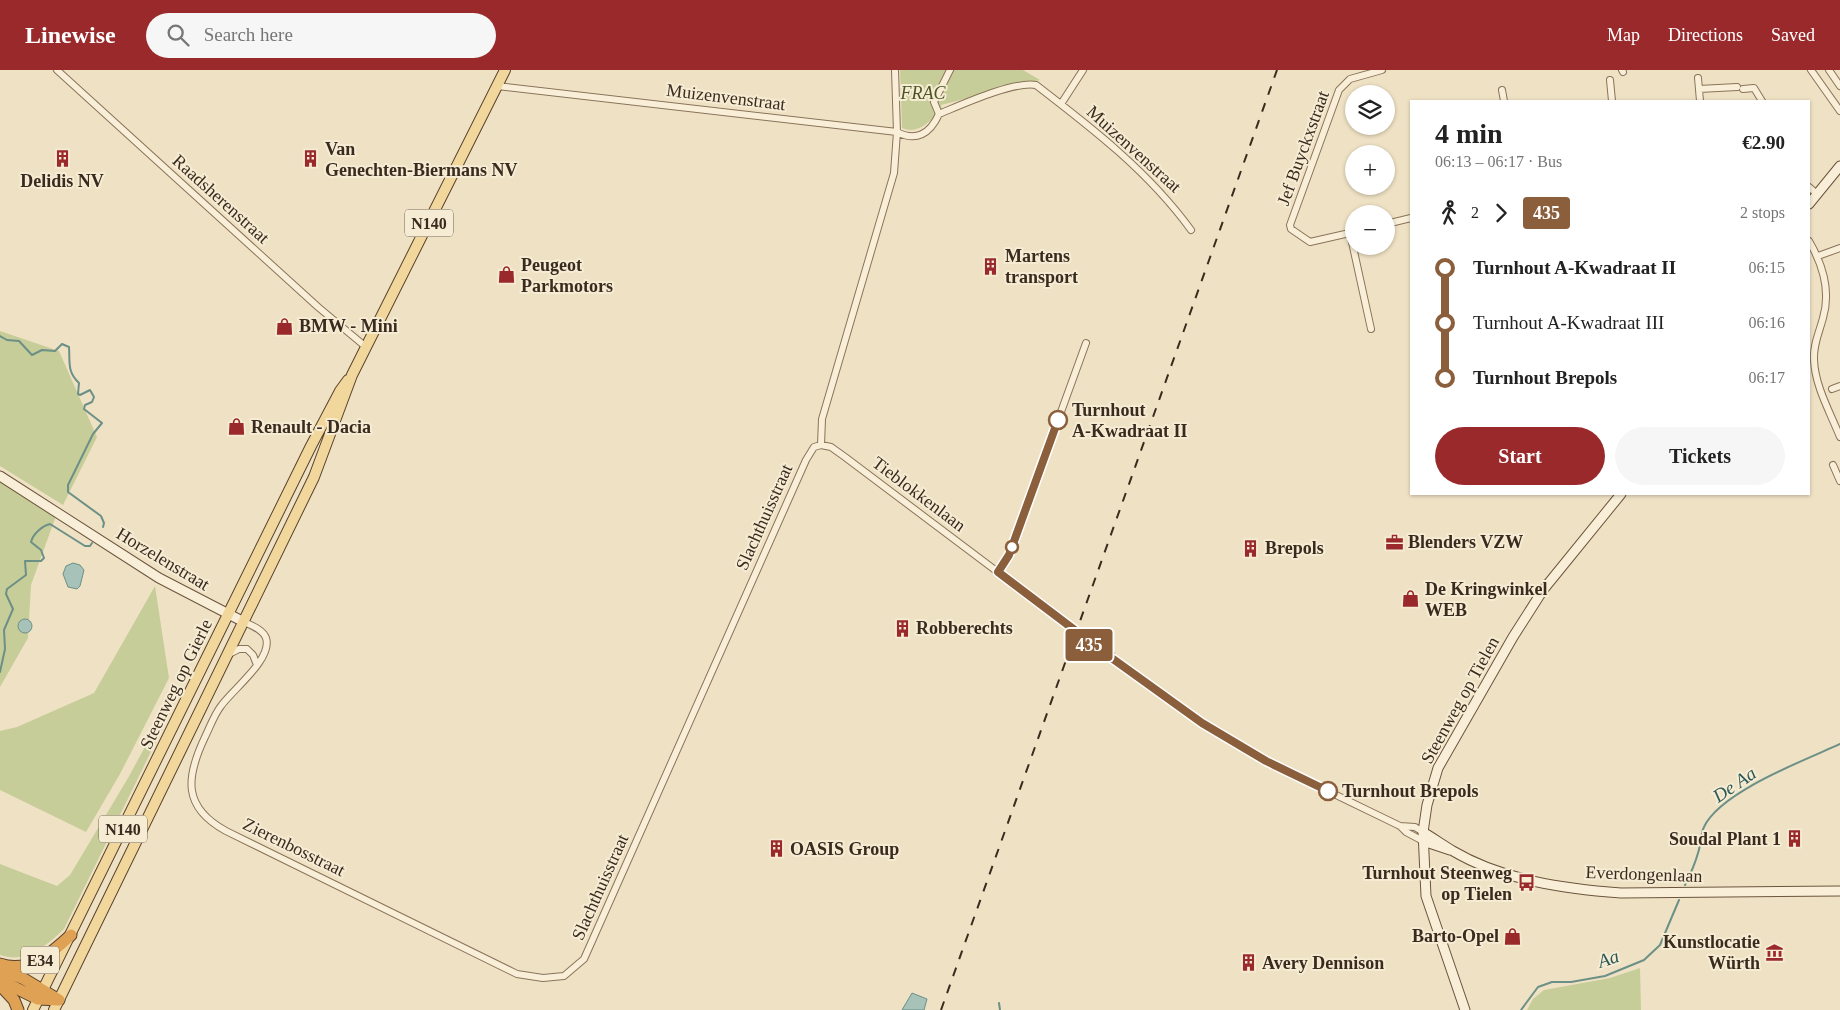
<!DOCTYPE html>
<meta charset="utf-8">
<style>
body{margin:0;font-family:Georgia,serif;background:#f6f6f6;color:#222;height:100vh;display:flex;flex-direction:column;font-size:19px;white-space:nowrap}
*{box-sizing:border-box;margin:0}
p{font-size:16px;color:#767676}
.icon{flex:none;width:28px;height:28px;fill:none;stroke:currentColor;stroke-width:2;stroke-linecap:round;stroke-linejoin:round}
.map{position:relative;flex:1;overflow:hidden}
.details{position:absolute;left:1410px;top:30px;width:400px;height:395px;display:flex;flex-direction:column;background:#fff;border-radius:0px;box-shadow:0 1px 4px #0004}
.details>*{flex:none}
.badge{padding:0 10px;border-radius:4px;font-size:18px;line-height:32px}
.tools{position:absolute;left:1345px;top:15px;display:grid;gap:10px}
.tools a{display:grid;place-items:center;width:50px;height:50px;border-radius:50%;background:#fff;box-shadow:0 1px 4px #0004;font-size:25px}
.map>.badge{position:absolute;translate:-50% -50%;box-shadow:0 0 0 2px #fff}
.legs{display:flex;align-items:center;gap:8px;height:55px;padding:0 25px;font-size:16px}
.legs p{margin-inline-start:auto}
.head{display:flex;align-items:center;justify-content:space-between;height:85px;padding:0 25px}
h1{font-size:28px;font-weight:700;line-height:38px}
.button{display:flex;gap:10px;margin-top:auto;padding:10px 25px}
.button a{flex:1;height:58px;border-radius:30px;background:#9a292b;color:#fff;font-size:20px;font-weight:700;line-height:58px;text-align:center}
.button a+a{background:#f6f6f6;color:#222}
ul{padding:0 25px;list-style:none}
li{display:flex;align-items:center;gap:18px;height:55px;font-size:19px}
li i{display:grid;place-items:center;width:8px;height:100%;margin:0 6px;background:currentColor}
li i::after{content:'';width:12px;height:12px;margin:-6px;border:4px solid;border-radius:50%;background:#fff}
li p{margin-inline-start:auto}
li:first-child i{background:linear-gradient(#0000 50%,currentColor 0)}
li:last-child i{background:linear-gradient(currentColor 50%,#0000 0)}
header{display:flex;align-items:center;gap:30px;box-sizing:border-box;height:70px;padding:0 25px;background:#9a292b;color:#fff}
header strong{font-size:24px}
nav{display:flex;gap:28px;margin-inline-start:auto;font-size:18px}
.search{width:350px;height:45px;background:#f6f6f6;display:flex;align-items:center;gap:12px;box-sizing:border-box;padding:0 18px;border-radius:28px;color:#767676;font-size:19px}
.map>svg:first-child{display:block}
.green{fill:#c7cd98}
.water{fill:#a6c2b9;stroke:#6c9087}
.lines{fill:none;stroke-linecap:round;stroke-linejoin:round}
.stream{stroke:#6c9087;stroke-width:2}
.street-casing{stroke:#8a735a;stroke-width:8}
.secondary-casing{stroke:#6c543d;stroke-width:11}
.primary-casing{stroke:#57412e;stroke-width:12}
.highway-casing{stroke:#57412e;stroke-width:13}
.street{stroke:#f9efd8;stroke-width:6}
.secondary{stroke:#f9efd8;stroke-width:9}
.primary{stroke:#f2d79c;stroke-width:10}
.highway{stroke:#dfa154;stroke-width:11}
.rail{stroke:#3a2b1e;stroke-width:2;stroke-dasharray:9 9;stroke-linecap:butt}
.line-1-casing{stroke:#fff;stroke-width:11}
.line-1{stroke:#8b5e3c;stroke-width:8}
.stop-1-dot{fill:#fff;stroke:#8b5e3c;stroke-width:2.5}
.labels{text-anchor:middle;stroke-width:4;stroke-linejoin:round;paint-order:stroke}
.shield{fill:#f6ecd4;stroke:#726555;stroke-width:1}
.shield-label{font-size:16px;font-weight:bold;fill:#3a2b1e}
.park-label{font-size:18px;font-style:italic;fill:#4a5625;stroke:#f6ecd4}
.street-label{font-size:18px;fill:#3a2b1e;stroke:#f6ecd4}
.poi-label{font-size:18px;font-weight:bold;fill:#3a2b1e;stroke:#f6ecd4;text-anchor:start}
.stop-label{font-size:18px;font-weight:bold;fill:#3a2b1e;stroke:#f6ecd4;text-anchor:start}
.water-label{font-size:19px;font-style:italic;fill:#2d5956;stroke:#f6ecd4}
</style>
<header>
<strong>Linewise</strong>
<div class="search"><svg class="icon" aria-label="search" viewBox="0 0 24 24"><circle cx="10" cy="10" r="6"/><path d="M15 15l6 6"/></svg>Search here</div>
<nav><a>Map</a><a>Directions</a><a>Saved</a></nav>
</header>
<div class="map">
<svg width="1840" height="940" viewBox="0 0 1840 940">
<rect width="100%" height="100%" fill="#efe2c4"/>
<path class="green" d="M900,0H1023L1040,10L941,35L942,40C929,51 919,65 902,58Z
M0,261L59,281L97,367L63,435L0,396Z
M0,410L56,446L31,515L28,568L0,617Z
M155,516L169,608L120,704L86,762L0,720V661L17,657L94,623Z
M171,641L64,859C46,876 26,894 0,885V794L57,816L70,805L128,708L159,651Z
M1640,898L1641,940H1527L1533,929L1544,920L1610,908Z"/>
<path class="water" d="M73,493L80,495L84,500L80,516L77,519L68,517L63,504L66,496Z
M18 556a7 7 0 1 1 14 0a7 7 0 1 1-14 0Z
M912,923L927,929L924,940H902Z"/>
<g class="lines">
<path class="stream" d="M0,266L7,270L19,271L32,285L42,280L55,281L62,274L69,277C70,292 67,302 79,313L78,324L80,325L90,320L94,327L92,332L85,335L84,339L102,353L93,364L68,415V422L101,446L104,453L103,457
M0,602L5,579L4,560L13,539L6,524L7,519L26,505L25,491H41L44,488L41,480L31,472C33,464 42,456 50,454L85,476H90L92,473
M1685,815C1690,805 1695,794 1698,783C1701,775 1700,765 1704,757C1720,722 1805,690 1840,674
M999,933L1000,940
M1521,940L1538,917L1552,912H1571L1605,906L1644,890L1660,875L1679,830"/>
<defs>
<path id="street" d="M57,0L318,237L366,277
M1622,0L1623,2
M1811,0L1840,41
M1829,0L1840,16
M1698,8L1700,31
M1610,10L1612,31
M497,16L897,62C916,72 930,64 939,44C961,35 1013,11 1036,15C1092,58 1149,102 1191,160
M1699,19L1737,17
M1743,19L1754,18L1762,31
M1502,20L1504,31
M1061,34L1083,0
M939,44L934,32L950,0
M1809,117L1817,124
M1386,154L1411,148
M1354,162L1310,172L1291,159L1290,155L1339,20L1350,9L1382,0
M1350,163L1371,259
M1809,171C1823,195 1831,221 1823,248C1819,263 1813,275 1814,290C1815,316 1830,342 1840,367
M1818,186L1840,178
M1832,319L1840,316
M821,375L831,377L845,387L1076,561L1095,582L1113,589L1202,653L1266,691L1400,756L1406,762L1423,771
M821,375L822,349L894,103L897,62L895,0
M1833,395L1840,411
M998,502L1009,485L1086,273
M242,551C250,555 263,559 266,568C273,589 232,620 221,636C214,645 210,657 205,667C186,707 182,737 226,761L517,904L543,908L564,906L584,889L806,390L814,377L821,375
M1085,568C1097,571 1109,576 1113,589
M229,584L239,579H247L253,585L257,595
M1400,756L1415,757L1423,762"/>
<path id="secondary" d="M1809,134L1840,96
M0,406L159,508L242,551
M1423,762C1433,768 1443,775 1453,781C1502,810 1565,819 1621,823L1840,821
M1423,771L1450,780
M1465,940L1426,826L1423,762L1427,735L1438,698L1513,567L1543,520L1621,424"/>
<path id="primary" d="M33,940L311,376L340,321L348,310
M54,940L314,407L352,305L505,0"/>
<path id="highway" d="M0,894C28,904 52,883 71,865
M0,899L24,909L59,930
M0,910L38,929L59,930
M0,915L14,930L18,940"/>
</defs>
<use href="#street" class="street-casing"/>
<use href="#secondary" class="secondary-casing"/>
<use href="#primary" class="primary-casing"/>
<use href="#highway" class="highway-casing"/>
<use href="#street" class="street"/>
<use href="#secondary" class="secondary"/>
<use href="#primary" class="primary"/>
<use href="#highway" class="highway"/>
<path class="rail" d="M941,940L1277,0"/>
</g>
<g class="lines">
<defs>
<path id="line-1" d="M1058,350L1009,485L998,502L1076,561L1086,568L1095,582L1113,589L1202,653L1266,691L1328,721"/>
</defs>
<use href="#line-1" class="line-1-casing"/>
<use href="#line-1" class="line-1"/>
</g>
<defs>
<symbol id="building-bare" viewBox="-9 -9 18 18"><path d="M-4-6H4V6H1V3H-1V6H-4ZM-2.5-4.3h1.7v1.8h-1.7ZM.8-4.3h1.7v1.8H.8ZM-2.5-1h1.7V.8h-1.7ZM.8-1h1.7V.8H.8Z" fill="#9a292b" stroke="#f6ecd4" stroke-width="2.5" paint-order="stroke"/></symbol>
<symbol id="shop-bare" viewBox="-9 -9 18 18"><path d="M-5-2.5h2.3a2.7 3.5 0 0 1 5.4 0H5L5.5 6h-11ZM-1.5-2.5h3a1.5 2.3 0 0 0-3 0Z" fill="#9a292b" stroke="#f6ecd4" stroke-width="2.5" paint-order="stroke"/></symbol>
<symbol id="office-bare" viewBox="-9 -9 18 18"><path d="M-6-3h4V-5.5h4V-3h4V5H-6ZM-1-4.5V-3h2v-1.5ZM-6 0V1H6V0Z" fill="#9a292b" stroke="#f6ecd4" stroke-width="2.5" paint-order="stroke"/></symbol>
<symbol id="bus-bare" viewBox="-9 -9 18 18"><path d="M-5-6H5V4H4V6H2V4H-2V6H-4V4H-5ZM-3.5-4V0h7V-4ZM-3.5 1.2v1.5H-2V1.2ZM2 1.2v1.5H3.5V1.2Z" fill="#9a292b" stroke="#f6ecd4" stroke-width="2.5" paint-order="stroke"/></symbol>
<symbol id="museum-bare" viewBox="-9 -9 18 18"><path d="M0-6L6-3V-2H-6V-3ZM-5-1h2V3h-2ZM-1-1h2V3h-2ZM3-1h2V3H3ZM-6 4H6V6H-6Z" fill="#9a292b" stroke="#f6ecd4" stroke-width="2.5" paint-order="stroke"/></symbol>
</defs>
<g fill-rule="evenodd">
<use href="#building-bare" x="50" y="76" width="25" height="25"/>
<use href="#building-bare" x="298" y="76" width="25" height="25"/>
<use href="#building-bare" x="978" y="184" width="25" height="25"/>
<use href="#shop-bare" x="494" y="192" width="25" height="25"/>
<use href="#shop-bare" x="272" y="244" width="25" height="25"/>
<use href="#shop-bare" x="224" y="344" width="25" height="25"/>
<use href="#office-bare" x="1382" y="460" width="25" height="25"/>
<use href="#building-bare" x="1238" y="466" width="25" height="25"/>
<use href="#shop-bare" x="1398" y="516" width="25" height="25"/>
<use href="#building-bare" x="890" y="546" width="25" height="25"/>
<use href="#building-bare" x="1782" y="756" width="25" height="25"/>
<use href="#building-bare" x="764" y="766" width="25" height="25"/>
<use href="#bus-bare" x="1514" y="800" width="25" height="25"/>
<use href="#shop-bare" x="1500" y="854" width="25" height="25"/>
<use href="#museum-bare" x="1762" y="870" width="25" height="25"/>
<use href="#building-bare" x="1236" y="880" width="25" height="25"/>
</g>
<g class="stop-1-dot">
<circle cx="1058" cy="350" r="9"/>
<circle cx="1012" cy="477" r="6"/>
<circle cx="1328" cy="721" r="9"/>
</g>
<g class="labels">
<g class="shield">
<rect x="405" y="139.5" width="48" height="27" rx="4"/>
<rect x="99" y="745.5" width="48" height="27" rx="4"/>
<rect x="21" y="876.5" width="38" height="27" rx="4"/>
</g>
<g class="shield-label">
<text x="429" y="159">N140</text>
<text x="123" y="765">N140</text>
<text x="40" y="896">E34</text>
</g>
<g class="park-label">
<text x="923" y="29">FRAC</text>
</g>
<g class="street-label">
<text transform="translate(726 27) rotate(7)" y="6">Muizenvenstraat</text>
<text transform="translate(1303 78) rotate(-70)" y="6">Jef Buyckxstraat</text>
<text transform="translate(1134 79) rotate(42)" y="6">Muizenvenstraat</text>
<text transform="translate(221 129) rotate(42)" y="6">Raadsherenstraat</text>
<text transform="translate(919 424) rotate(37)" y="6">Tieblokkenlaan</text>
<text transform="translate(764 447) rotate(-66)" y="6">Slachthuisstraat</text>
<text transform="translate(163 489) rotate(31)" y="6">Horzelenstraat</text>
<text transform="translate(176 614) rotate(-64)" y="6">Steenweg op Gierle</text>
<text transform="translate(1460 630) rotate(-61)" y="6">Steenweg op Tielen</text>
<text transform="translate(294 777) rotate(26)" y="6">Zierenbosstraat</text>
<text transform="translate(1644 804) rotate(2)" y="6">Everdongenlaan</text>
<text transform="translate(600 817) rotate(-66)" y="6">Slachthuisstraat</text>
</g>
<g class="poi-label">
<text x="325" y="85">Van<tspan x="325" dy="21">Genechten-Biermans NV</tspan></text>
<text x="62" y="117" text-anchor="middle">Delidis NV</text>
<text x="1005" y="192">Martens<tspan x="1005" dy="21">transport</tspan></text>
<text x="521" y="201">Peugeot<tspan x="521" dy="21">Parkmotors</tspan></text>
<text x="299" y="262">BMW - Mini</text>
<text x="251" y="363">Renault - Dacia</text>
<text x="1408" y="478">Blenders VZW</text>
<text x="1265" y="484">Brepols</text>
<text x="1425" y="525">De Kringwinkel<tspan x="1425" dy="21">WEB</tspan></text>
<text x="916" y="564">Robberechts</text>
<text x="1781" y="775" text-anchor="end">Soudal Plant 1</text>
<text x="790" y="785">OASIS Group</text>
<text x="1512" y="809" text-anchor="end">Turnhout Steenweg<tspan x="1512" dy="21">op Tielen</tspan></text>
<text x="1499" y="872" text-anchor="end">Barto-Opel</text>
<text x="1760" y="878" text-anchor="end">Kunstlocatie<tspan x="1760" dy="21">Würth</tspan></text>
<text x="1262" y="899">Avery Dennison</text>
</g>
<g class="stop-label">
<text x="1072" y="346">Turnhout<tspan x="1072" dy="21">A-Kwadraat II</tspan></text>
<text x="1342" y="727">Turnhout Brepols</text>
</g>
<g class="water-label">
<text transform="translate(1734 714) rotate(-34)" y="7">De Aa</text>
<text transform="translate(1608 888) rotate(-18)" y="7">Aa</text>
</g>
</g>
</svg>
<div class="tools">
<a><svg class="icon" aria-label="layers" viewBox="0 0 24 24"><path d="M12 4l9 5-9 5-9-5zM3 14l9 5 9-5"/></svg></a>
<a>+</a>
<a>−</a>
</div>
<b class="badge" style="left:1089px;top:575px;background:#8b5e3c;color:#fff">435</b>
<section class="details">
<div class="head"><div><h1>4 min</h1><p>06:13 – 06:17 · Bus</p></div><b>€2.90</b></div>
<div class="legs"><svg class="icon" aria-label="walk" viewBox="0 0 24 24"><circle cx="13" cy="4" r="2"/><path d="M13 8l-2 6 4 7M11 14l-3 7M7 12l3-4h3l4 4"/></svg>2<svg class="icon" aria-label="forward" viewBox="0 0 24 24"><path d="M9 5l7 7-7 7"/></svg><b class="badge" style="background:#8b5e3c;color:#fff">435</b><p>2 stops</p></div>
<ul>
<li><i style="color:#8b5e3c"></i><b>Turnhout A-Kwadraat II</b><p>06:15</p></li>
<li><i style="color:#8b5e3c"></i><span>Turnhout A-Kwadraat III</span><p>06:16</p></li>
<li><i style="color:#8b5e3c"></i><b>Turnhout Brepols</b><p>06:17</p></li>
</ul>
<div class="button"><a>Start</a><a>Tickets</a></div>
</section>
</div>
